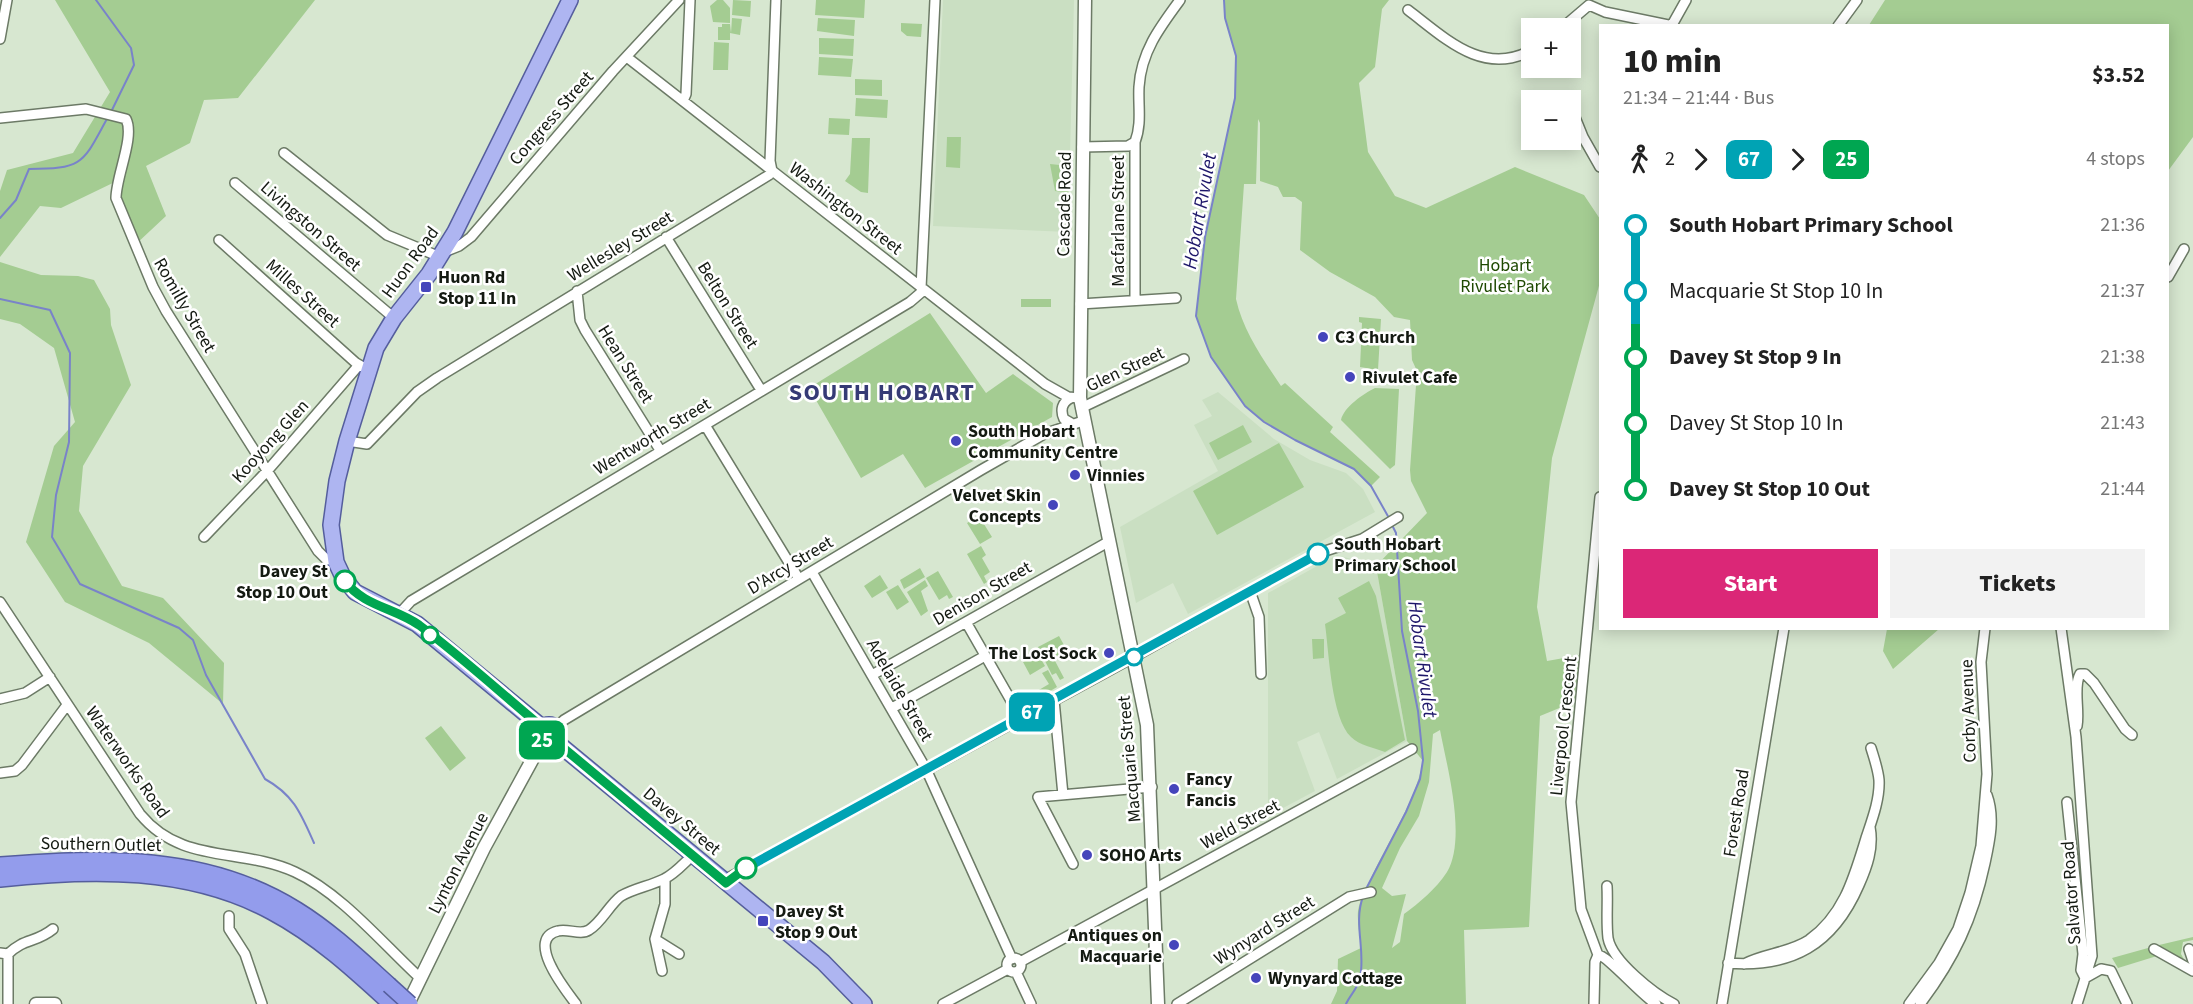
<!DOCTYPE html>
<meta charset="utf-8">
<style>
body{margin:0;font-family:"Source Sans 3",sans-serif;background:#f2f2f2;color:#222;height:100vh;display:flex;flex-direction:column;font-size:22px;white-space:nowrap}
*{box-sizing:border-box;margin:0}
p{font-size:20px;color:#767676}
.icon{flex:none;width:33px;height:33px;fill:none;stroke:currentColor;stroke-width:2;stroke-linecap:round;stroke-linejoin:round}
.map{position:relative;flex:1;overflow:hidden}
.drawer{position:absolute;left:1599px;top:24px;width:570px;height:606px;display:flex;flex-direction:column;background:#fff;border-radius:0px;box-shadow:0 3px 15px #0003}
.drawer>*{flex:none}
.badge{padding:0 12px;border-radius:9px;font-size:21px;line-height:39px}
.buttons{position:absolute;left:1521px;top:18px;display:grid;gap:12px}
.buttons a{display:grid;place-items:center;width:60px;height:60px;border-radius:0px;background:#fff;box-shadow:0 3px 15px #0003;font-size:30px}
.map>.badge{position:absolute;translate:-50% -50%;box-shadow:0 0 0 3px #fff}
.legs{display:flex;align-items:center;gap:9px;height:66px;padding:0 24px;font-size:20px}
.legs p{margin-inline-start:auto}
.head{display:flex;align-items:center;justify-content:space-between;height:102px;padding:0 24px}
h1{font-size:33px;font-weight:800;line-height:45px}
.cta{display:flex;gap:12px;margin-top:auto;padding:12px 24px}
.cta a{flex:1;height:69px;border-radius:0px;background:#db2777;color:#fff;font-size:24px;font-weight:800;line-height:69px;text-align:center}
.cta a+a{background:#f2f2f2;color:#222}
ul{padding:0 24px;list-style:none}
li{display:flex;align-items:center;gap:21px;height:66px;font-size:22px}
li i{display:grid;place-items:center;width:9px;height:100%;margin:0 8px;background:currentColor}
li i::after{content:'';width:15px;height:15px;margin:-8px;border:4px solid;border-radius:50%;background:#fff}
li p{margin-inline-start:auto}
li:first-child i{background:linear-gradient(#0000 50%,currentColor 0)}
li:last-child i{background:linear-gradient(currentColor 50%,#0000 0)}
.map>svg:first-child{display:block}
.built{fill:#cadfc2}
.green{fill:#a4cc92;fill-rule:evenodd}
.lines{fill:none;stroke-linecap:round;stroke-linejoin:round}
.stream{stroke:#7983c9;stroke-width:2}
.minor-casing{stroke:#6c7a66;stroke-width:12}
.tertiary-casing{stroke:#6c7a66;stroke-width:15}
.primary-casing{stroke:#555e9d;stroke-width:18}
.trunk-casing{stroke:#555e9d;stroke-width:18}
.minor{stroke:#fff;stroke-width:9}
.tertiary{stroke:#fff;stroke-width:12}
.primary{stroke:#aeb5f1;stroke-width:15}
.trunk{stroke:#939cec;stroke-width:15}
.trunk-bridge-casing{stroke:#555e9d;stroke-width:18;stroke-linecap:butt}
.trunk-bridge{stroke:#939cec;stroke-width:15}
.line-1-casing{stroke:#fff;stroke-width:14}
.line-2-casing{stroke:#fff;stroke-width:14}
.line-1{stroke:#00a3b4;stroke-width:9}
.line-2{stroke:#00a651;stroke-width:9}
.poi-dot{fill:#4545bb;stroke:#fff;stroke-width:2}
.stop-1-dot{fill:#fff;stroke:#00a3b4;stroke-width:3}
.stop-2-dot{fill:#fff;stroke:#00a651;stroke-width:3}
.labels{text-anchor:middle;stroke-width:5;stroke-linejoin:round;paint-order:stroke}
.street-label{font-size:18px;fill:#141a12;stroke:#fff}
.park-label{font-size:18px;fill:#1e4900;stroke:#fff}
.poi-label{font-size:18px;font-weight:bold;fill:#141a12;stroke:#fff;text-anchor:start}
.stop-label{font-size:18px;font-weight:bold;fill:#141a12;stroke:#fff;text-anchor:start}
.water-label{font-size:20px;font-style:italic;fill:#1e176a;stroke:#fff}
.district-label{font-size:24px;font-weight:bold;letter-spacing:1.5px;fill:#353a75;stroke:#fff}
</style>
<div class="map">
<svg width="2193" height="1004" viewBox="0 0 2193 1004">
<rect width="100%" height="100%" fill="#d7e7d0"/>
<path class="built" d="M943,0H1074L1068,232L933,226Z
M1218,392L1274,439L1310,460L1346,473L1363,489L1375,512L1188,614L1173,583L1136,603L1120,527L1218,471L1194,425L1212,416L1202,400Z
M1337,555L1376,566L1407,741L1337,779L1319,732L1297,742L1315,791L1268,816V593Z"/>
<path class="green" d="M55,0H315L238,98L204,100L190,143L146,166L166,216L135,245L121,205L119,180L61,208L40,206L0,257V191L7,170L73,153L110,92Z
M717,0H723L730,8V23L713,22L710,6Z
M733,0L751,1L750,17L732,15Z
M816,0H865L864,18L815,15Z
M1224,0H1389L1382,9L1375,67L1359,83L1368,152L1395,196L1426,208L1515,167L1584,195L1600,219V282L1552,458L1537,607L1547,661L1581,655L1574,702L1540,716L1529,927L1464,930L1466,1004H1331L1337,991L1338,959L1361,948C1360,936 1357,923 1358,911C1360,898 1367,887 1372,876C1390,837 1415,803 1423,761L1407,741L1376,566L1427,513L1411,481L1410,470L1417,371L1412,360L1410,320L1394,317L1375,297L1330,272L1300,250L1302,202L1295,197H1283L1278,187L1260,181V123L1258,119L1256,184H1244L1236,299C1243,331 1263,359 1281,386L1285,383L1333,427L1330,432L1380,477L1371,486L1354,469L1295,440L1264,422L1245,406L1211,357L1196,316L1205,237L1235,98L1236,56L1225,18ZM1440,730C1447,767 1467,838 1447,872C1436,889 1419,903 1404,914L1400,942L1392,948L1406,894L1392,896L1382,888L1400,848L1419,816L1429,782L1433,734Z
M1885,0H2193V137L2168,171V26L1869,25Z
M732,18L742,19L740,35L730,33V40H718V27H722V24H730L731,33Z
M818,18L855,20L854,36L817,31Z
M901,23L922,24L921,37L907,36L901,31Z
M819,38L854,39L853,56L819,54Z
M714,42L729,43L728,70H713Z
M819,57L853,59L851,77L818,75Z
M855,79L882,80V96L855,95Z
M856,98L888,100L887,118L855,116Z
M829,118L850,119L849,135L828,134Z
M947,137H961L960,168L946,167Z
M852,138H870L868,193L861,192L845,181L850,174Z
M1050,164L1069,166L1068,210H1062L1063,192L1055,191Z
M0,262L41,275L78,276L94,280L110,309L111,325L131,385L83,466L79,511L122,586L163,598L224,663L223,704L149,643L65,602L26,542L54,446L75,422L54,348L20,324L0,319Z
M1021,299H1051V307H1021Z
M930,313L986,393L1013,374L1053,403L1052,417L925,488L903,454L861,478L809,388Z
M1359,317L1381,319L1378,370L1360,367L1362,323L1359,322Z
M1375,388L1399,389L1395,465L1390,469L1341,420C1344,407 1363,394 1375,388Z
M1243,425L1252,442L1218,460L1209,443Z
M1279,443L1304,487L1217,535L1193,491Z
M979,516L992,537L980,544L967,523Z
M981,546L986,555L982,558L990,572L984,576L987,582L984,584L967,554Z
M920,568L925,577L904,589L900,580Z
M938,571L953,597L949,599L947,595L939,600L926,578Z
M880,575L888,588L872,598L864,586Z
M925,580L928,586L921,591L928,611L921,616L907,592Z
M1369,581L1376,596L1405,740L1385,752C1374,748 1359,745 1351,737C1331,718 1329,652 1325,624L1346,613L1338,598Z
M898,585L909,602L897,610L886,592Z
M1887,629V628L1939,629L1893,669L1883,651Z
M1059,636L1064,645L1061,647L1062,655L1054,659L1064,678L1060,680L1056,673L1052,675L1038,647Z
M1312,639H1324V658L1313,659Z
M1038,654L1045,666L1030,675L1023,662Z
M1048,670L1057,687L1030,703L1027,697L1049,684L1042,673Z
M441,726L466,758L450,771L425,738Z
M2193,937V940L2183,942L2181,954L2187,965L2160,949L2159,945Z
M2148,948L2157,956L2118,968L2112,958Z"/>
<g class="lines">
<path class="stream" d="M96,0L131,48L134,65L111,112
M1224,0L1225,18L1236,56L1235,98L1205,237L1196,316L1211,357L1245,406L1264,422L1295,440L1354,469L1371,486L1389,518
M0,218L16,200L29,169C85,169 83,162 108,117
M0,299L50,310L70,353L69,442L56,495L52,537L80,584L179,628L193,640L206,675L265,779C294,795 301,814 314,843
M1366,889L1406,812L1420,779L1423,760L1418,711L1402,631L1396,533L1391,523
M1346,1004C1350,995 1358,988 1360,978C1366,951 1353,923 1363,897"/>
<defs>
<path id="minor" d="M1408,10C1445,38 1483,77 1532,50
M1672,25L1686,0
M1838,26L1857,0
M1562,28L1589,5L1605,12L1673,26
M0,39L7,0
M628,58L1045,384L1068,397L1080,398
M683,101L686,94L690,0
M1570,105L1583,137L1600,167
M0,118L86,109L126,119C135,137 116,176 116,198L153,287L166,311L318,551L326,559L336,562
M1082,147L1128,146L1135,142
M284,153L387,235L440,257
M235,183L394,318
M666,237L761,390
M219,240L356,363L363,367
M444,252L459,246L471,237L613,71L679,0
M2168,277L2184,249
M921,288L935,0
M577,291L580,320L585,330L660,450
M1135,300V142C1142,124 1138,106 1139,87C1141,52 1160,27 1180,0
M1080,304L1176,298
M1081,408L1184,359
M1071,423L1064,419C1060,410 1062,402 1071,398
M705,425L799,579
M347,441L367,444L417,392L437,378L769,175L772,171L770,161L776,0
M204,537L268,470L359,365
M812,572L926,769L1012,959
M1250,591L1259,617L1261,674
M0,602L140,814C182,865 240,847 295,872C341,893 383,944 420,978
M399,614L411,601L910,302L924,290
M966,622L1021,718
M2061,628L2076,737L2092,956L2077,1004
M872,675L1108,542
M0,699L25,693L50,677
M1054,700L1063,795
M892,708L985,656
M2077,726C2080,711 2073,687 2080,674H2085L2094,683L2125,729L2132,735
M555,728L564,720L981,470L1044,434L1083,421
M0,773L15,771L22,765L67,705
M2067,802L2083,954L2081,970L2085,978
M1073,864L1038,797L1152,787
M726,883L730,877L1134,657L1290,569L1322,552L1362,539L1398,517
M1607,886C1608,903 1606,921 1608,938C1612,961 1654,994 1674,1004
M229,916V929L245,954L262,1004
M655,939L679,954
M2154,949L2193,971
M2189,949L2193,961
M0,953L8,954V1004
M8,954C24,938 36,943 53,929
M1598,955L1581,909L1571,802L1600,497
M1007 965a7 7 0 1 1 14 0a7 7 0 1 1-14 0Z
M1020,962L1412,749
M1728,963C1792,968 1833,945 1859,885C1867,867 1874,848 1870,827
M1744,964C1765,953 1789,953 1809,940C1844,915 1854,877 1866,838C1872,820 1880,799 1879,780C1878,769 1874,758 1871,748
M662,971L655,939L665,904V879
M1016,972L1031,1004
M2085,978L2101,969L2111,971L2127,1004
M576,1004C567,992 524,939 558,931C568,928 580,936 589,930C602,922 609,905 621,896C635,888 650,886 664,879C675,874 684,863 693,855
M943,1004L1008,969
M1177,1004L1349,897L1371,892
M1594,1004L1595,962L1598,955C1607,955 1642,996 1656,1004
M1722,1004L1784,628
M1909,1004L1939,963L1958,929L1970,893L1981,846L1987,774L1981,662L1985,628
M1920,1004C1954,959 1973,919 1985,863C1990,840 1995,817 1987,795"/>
<path id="tertiary" d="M1085,0L1080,398L1147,725L1158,1004
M36,1004H55
M408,1004L484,848L543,740"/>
<path id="primary" d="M540 734a9 9 0 1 1 18 0a9 9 0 1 1-18 0Z
M543,728L417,624L355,592L343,577L336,562L331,525L337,481L347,441L376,348L394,318L429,274L455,232L570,0
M555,741L823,962L864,1004"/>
<path id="trunk" d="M0,865C103,857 206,853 297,910C331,931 359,958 389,985
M0,879C92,869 189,867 272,912C317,936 354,970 391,1004"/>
</defs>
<use href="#minor" class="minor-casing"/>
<use href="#tertiary" class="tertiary-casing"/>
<use href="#primary" class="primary-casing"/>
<use href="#trunk" class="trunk-casing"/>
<use href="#minor" class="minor"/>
<use href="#tertiary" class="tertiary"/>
<use href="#primary" class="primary"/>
<use href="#trunk" class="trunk"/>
<defs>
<path id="trunk-bridge" d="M389,985L410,1004"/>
</defs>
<use href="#trunk-bridge" class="trunk-bridge-casing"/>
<use href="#trunk-bridge" class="trunk-bridge"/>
</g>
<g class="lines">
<defs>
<path id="line-1" d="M746,868L1318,554"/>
<path id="line-2" d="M345,581C363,606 395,608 419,625C462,657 502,694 543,728L541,736L543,740L550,743L555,741L726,883L746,868"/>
</defs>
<use href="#line-1" class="line-1-casing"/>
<use href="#line-2" class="line-2-casing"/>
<use href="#line-1" class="line-1"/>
<use href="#line-2" class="line-2"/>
</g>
<g class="poi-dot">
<rect x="420" y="281" width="12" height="12" rx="3"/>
<circle cx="1323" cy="337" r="6"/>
<circle cx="1350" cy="377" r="6"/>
<circle cx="956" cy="441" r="6"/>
<circle cx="1075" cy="475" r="6"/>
<circle cx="1053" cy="505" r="6"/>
<circle cx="1109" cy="653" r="6"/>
<circle cx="1174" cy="789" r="6"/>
<circle cx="1087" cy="855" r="6"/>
<rect x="757" y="915" width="12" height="12" rx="3"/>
<circle cx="1174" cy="945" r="6"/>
<circle cx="1256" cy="978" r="6"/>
</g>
<g class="stop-1-dot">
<circle cx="1318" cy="554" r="10"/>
<circle cx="1134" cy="657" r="8"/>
</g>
<g class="stop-2-dot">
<circle cx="345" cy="581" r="10"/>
<circle cx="430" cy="635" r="8"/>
<circle cx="746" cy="868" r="10"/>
</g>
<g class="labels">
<g class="street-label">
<text transform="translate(551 118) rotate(-49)" y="6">Congress Street</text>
<text transform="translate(1064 204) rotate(-89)" y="6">Cascade Road</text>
<text transform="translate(846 208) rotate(38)" y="6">Washington Street</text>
<text transform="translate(1118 221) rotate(-90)" y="6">Macfarlane Street</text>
<text transform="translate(311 226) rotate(41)" y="6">Livingston Street</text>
<text transform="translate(620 246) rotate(-31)" y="6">Wellesley Street</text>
<text transform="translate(410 262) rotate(-54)" y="6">Huon Road</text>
<text transform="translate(303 293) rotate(42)" y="6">Milles Street</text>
<text transform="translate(185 305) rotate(60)" y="6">Romilly Street</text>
<text transform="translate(728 305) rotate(58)" y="6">Belton Street</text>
<text transform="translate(626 364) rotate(58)" y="6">Hean Street</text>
<text transform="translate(1125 369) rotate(-25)" y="6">Glen Street</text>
<text transform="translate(652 436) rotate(-31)" y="6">Wentworth Street</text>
<text transform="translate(270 441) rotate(-48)" y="6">Kooyong Glen</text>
<text transform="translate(790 565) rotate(-31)" y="6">D'Arcy Street</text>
<text transform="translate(982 593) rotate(-30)" y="6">Denison Street</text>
<text transform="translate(900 690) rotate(60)" y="6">Adelaide Street</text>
<text transform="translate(1968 711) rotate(-92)" y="6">Corby Avenue</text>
<text transform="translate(1563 726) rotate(-84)" y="6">Liverpool Crescent</text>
<text transform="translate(1129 759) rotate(-95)" y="6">Macquarie Street</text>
<text transform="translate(128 762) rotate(55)" y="6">Waterworks Road</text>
<text transform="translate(1736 813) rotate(-81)" y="6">Forest Road</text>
<text transform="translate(682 821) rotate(40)" y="6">Davey Street</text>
<text transform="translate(1240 824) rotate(-28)" y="6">Weld Street</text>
<text transform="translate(101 844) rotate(1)" y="6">Southern Outlet</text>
<text transform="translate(458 863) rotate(-63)" y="6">Lynton Avenue</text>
<text transform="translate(2071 893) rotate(-94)" y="6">Salvator Road</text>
<text transform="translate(1264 930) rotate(-32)" y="6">Wynyard Street</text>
</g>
<g class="park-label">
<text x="1505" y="271">Hobart<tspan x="1505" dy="21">Rivulet Park</tspan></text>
</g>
<g class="poi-label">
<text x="438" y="283">Huon Rd<tspan x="438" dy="21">Stop 11 In</tspan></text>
<text x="1335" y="343">C3 Church</text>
<text x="1362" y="383">Rivulet Cafe</text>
<text x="968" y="437">South Hobart<tspan x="968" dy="21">Community Centre</tspan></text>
<text x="1087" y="481">Vinnies</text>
<text x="1041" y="501" text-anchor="end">Velvet Skin<tspan x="1041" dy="21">Concepts</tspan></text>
<text x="1097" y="659" text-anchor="end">The Lost Sock</text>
<text x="1186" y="785">Fancy<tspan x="1186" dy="21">Fancis</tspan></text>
<text x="1099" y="861">SOHO Arts</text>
<text x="775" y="917">Davey St<tspan x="775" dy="21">Stop 9 Out</tspan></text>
<text x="1162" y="941" text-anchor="end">Antiques on<tspan x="1162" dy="21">Macquarie</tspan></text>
<text x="1268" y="984">Wynyard Cottage</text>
</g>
<g class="stop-label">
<text x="1334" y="550">South Hobart<tspan x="1334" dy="21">Primary School</tspan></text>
<text x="328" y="577" text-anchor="end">Davey St<tspan x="328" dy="21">Stop 10 Out</tspan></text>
</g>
<g class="water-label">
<text transform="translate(1199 211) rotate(-80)" y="7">Hobart Rivulet</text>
<text transform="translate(1423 659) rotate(82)" y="7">Hobart Rivulet</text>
</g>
<g class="district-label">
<text x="882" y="400">SOUTH HOBART</text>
</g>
</g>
</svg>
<div class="buttons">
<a>+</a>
<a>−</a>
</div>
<b class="badge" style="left:1032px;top:712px;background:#00a3b4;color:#fff">67</b>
<b class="badge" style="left:542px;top:740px;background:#00a651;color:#fff">25</b>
<section class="drawer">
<div class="head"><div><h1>10 min</h1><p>21:34 – 21:44 · Bus</p></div><b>$3.52</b></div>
<div class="legs"><svg class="icon" aria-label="walk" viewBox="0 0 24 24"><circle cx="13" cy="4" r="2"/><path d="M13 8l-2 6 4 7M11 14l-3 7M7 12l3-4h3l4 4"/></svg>2<svg class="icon" aria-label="forward" viewBox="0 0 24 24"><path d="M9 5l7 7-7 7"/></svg><b class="badge" style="background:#00a3b4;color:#fff">67</b><svg class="icon" aria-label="forward" viewBox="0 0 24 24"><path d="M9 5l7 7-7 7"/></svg><b class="badge" style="background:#00a651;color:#fff">25</b><p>4 stops</p></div>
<ul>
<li><i style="color:#00a3b4"></i><b>South Hobart Primary School</b><p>21:36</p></li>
<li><i style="color:#00a3b4"></i><span>Macquarie St Stop 10 In</span><p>21:37</p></li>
<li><i style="color:#00a651"></i><b>Davey St Stop 9 In</b><p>21:38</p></li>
<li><i style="color:#00a651"></i><span>Davey St Stop 10 In</span><p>21:43</p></li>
<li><i style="color:#00a651"></i><b>Davey St Stop 10 Out</b><p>21:44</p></li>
</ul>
<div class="cta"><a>Start</a><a>Tickets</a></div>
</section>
</div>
